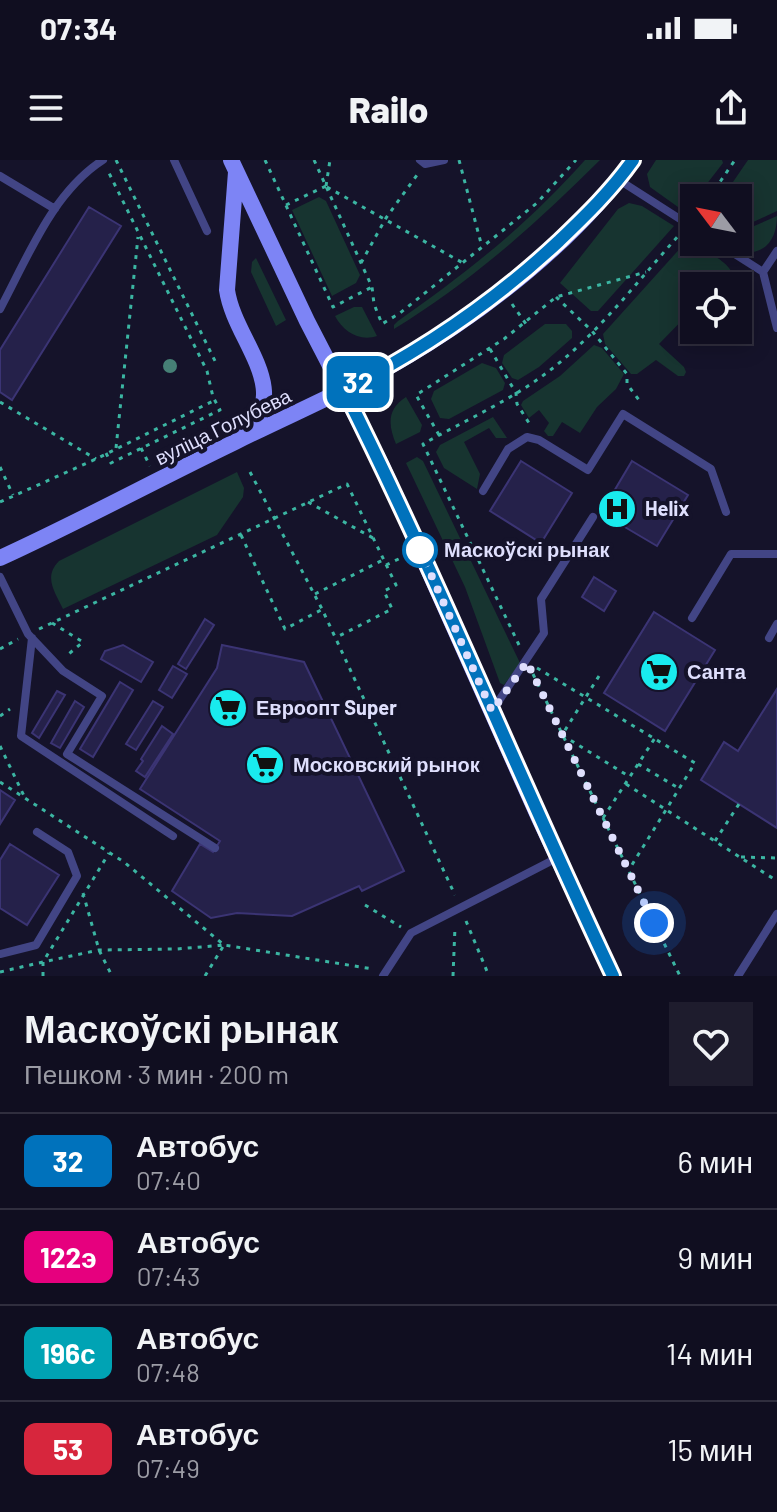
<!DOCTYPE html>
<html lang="ru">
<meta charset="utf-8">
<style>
body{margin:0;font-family:Barlow,sans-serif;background:#1e1c2d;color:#f1f3f6;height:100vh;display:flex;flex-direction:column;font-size:30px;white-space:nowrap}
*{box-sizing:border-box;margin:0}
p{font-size:26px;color:#9c9ca5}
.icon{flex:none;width:44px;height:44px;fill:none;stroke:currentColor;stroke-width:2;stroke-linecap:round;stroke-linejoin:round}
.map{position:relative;height:816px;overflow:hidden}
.panel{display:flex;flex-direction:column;background:#100e20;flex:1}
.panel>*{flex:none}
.badge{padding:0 16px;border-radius:12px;font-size:28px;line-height:52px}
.needle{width:52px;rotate:302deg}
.fabs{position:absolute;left:680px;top:24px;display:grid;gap:16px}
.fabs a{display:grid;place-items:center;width:72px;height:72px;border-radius:0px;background:#100e20;box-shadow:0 4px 20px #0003,0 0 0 2px #302e3e;font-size:40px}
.you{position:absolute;width:40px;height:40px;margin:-20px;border:6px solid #fff;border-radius:50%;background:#1a73e8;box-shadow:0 0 0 12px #1a73e833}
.map>.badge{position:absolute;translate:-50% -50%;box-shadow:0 0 0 4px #fff}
.round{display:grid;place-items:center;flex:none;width:84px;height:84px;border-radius:0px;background:#1e1c2d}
.head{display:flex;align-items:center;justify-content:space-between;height:136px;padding:0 24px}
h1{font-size:38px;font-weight:800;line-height:60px}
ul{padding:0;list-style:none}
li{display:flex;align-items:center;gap:24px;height:96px;padding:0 24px;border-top:2px solid #302e3e}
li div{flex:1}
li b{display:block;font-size:30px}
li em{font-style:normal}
li .badge{min-width:88px;font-weight:700;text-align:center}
.status{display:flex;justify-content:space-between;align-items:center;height:56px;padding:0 40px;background:#100e20;direction:ltr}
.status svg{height:22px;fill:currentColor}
header{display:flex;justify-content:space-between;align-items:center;height:104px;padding:0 24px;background:#100e20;font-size:36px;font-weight:800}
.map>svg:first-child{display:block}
.green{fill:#173430}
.building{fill:#25214a;stroke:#3b3474;stroke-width:2}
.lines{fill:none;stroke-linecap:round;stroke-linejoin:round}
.path{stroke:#3bb5a2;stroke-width:3;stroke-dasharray:4 6;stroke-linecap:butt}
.lane{stroke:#424585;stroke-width:8}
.secondary{stroke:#7d84f5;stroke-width:16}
.tree{fill:#468076}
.line-casing{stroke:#fff;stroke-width:18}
.line{stroke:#0072bc;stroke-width:12}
.walk{stroke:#dfdffd;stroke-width:8;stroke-dasharray:0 14.4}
.stop-dot{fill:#fff;stroke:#0072bc;stroke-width:4}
.labels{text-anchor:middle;stroke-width:8;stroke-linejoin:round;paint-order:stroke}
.street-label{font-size:20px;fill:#dfdffd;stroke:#15132a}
.poi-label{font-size:20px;font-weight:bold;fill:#dfdffd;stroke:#15132a;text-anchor:start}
.stop-label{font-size:20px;font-weight:bold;fill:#dfdffd;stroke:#15132a;text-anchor:start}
</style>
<div class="status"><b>07:34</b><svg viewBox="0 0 49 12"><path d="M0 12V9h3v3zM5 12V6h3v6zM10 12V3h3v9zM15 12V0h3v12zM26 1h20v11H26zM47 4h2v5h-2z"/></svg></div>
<header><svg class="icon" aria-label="menu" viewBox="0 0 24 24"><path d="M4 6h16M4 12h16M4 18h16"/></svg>Railo<svg class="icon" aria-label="share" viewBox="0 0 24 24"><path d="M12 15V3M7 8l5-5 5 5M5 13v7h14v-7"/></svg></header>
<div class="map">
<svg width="777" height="816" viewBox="0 0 777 816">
<rect width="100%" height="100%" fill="#15132a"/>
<path class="green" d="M585,0H600C537,63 471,122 394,169V165L398,161C469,111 527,65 585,0Z
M656,0H722L723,3L685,52L650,27L647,14Z
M748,0H777V51L738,69V38H722Z
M319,37L326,41L360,115L356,123L332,136L292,50Z
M629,43L642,46L674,66L598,151H591L560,123L618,49Z
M777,56C777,72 771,89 753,92L735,82H738V73Z
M693,83C709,94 738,104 734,126H694V148L659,184L684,207L686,212L684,216H678L656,200L637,214H631L605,184L603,174L684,84Z
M256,98L286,160L276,166L251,112L252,102Z
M354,147H362L377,176C359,182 343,171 335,156Z
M545,164H566L572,171V178L539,207L518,220L512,218L502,203L504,195Z
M594,185L602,188L624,214L616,229L597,247L580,273L562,262L553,276H548L544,271L549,263L539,250L529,258L521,245L523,241L560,216Z
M482,203L496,208L505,223L503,230L449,259L440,258L431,239L434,231Z
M406,237L422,265L420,272L396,284C388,265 387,249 406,237Z
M493,257L507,278H496L489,268L464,282L480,314L477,329L444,308L436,292L440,285Z
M417,297L423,301L520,503L504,525L500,523L465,427L406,303Z
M237,312L244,328L243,337L217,375L63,449C55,432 43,417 59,401Z"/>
<path class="building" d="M89,47L121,66L12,240L0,232V190Z
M521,301L572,333L541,383L490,351Z
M632,301L688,335L657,386L601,353Z
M594,417L616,431L604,451L582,437Z
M654,452L715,490L665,571L604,533Z
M205,459L214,465L186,509L178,504Z
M123,485L153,502L141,522L101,499L105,491Z
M222,485L304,502L404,711L362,731L359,726L292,756L237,753L211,758L172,731L200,684L213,692L220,681L140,629L217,508Z
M173,506L187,514L172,538L159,530Z
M120,522L133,530L93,597L80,589Z
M777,529V668L701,620L724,582L738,591Z
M57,531L65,535L39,578L32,573Z
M75,541L84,547L60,588L51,583Z
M153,541L163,547L136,590L126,584Z
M162,566L173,574L145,617L136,611L143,601L141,599Z
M0,630L15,640L0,664Z
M10,684L59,715L27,765L0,748V700Z"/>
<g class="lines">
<path class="path" d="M116,0L217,205
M265,0L333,147L372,127
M314,0L372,127L374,144L382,164L400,153L537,43L576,0
M459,0L482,87
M326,26L330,0
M327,27L463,103
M709,38L735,0
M286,45L326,26
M361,103L386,58L417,15
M556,137L592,171L627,214V224L639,240
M512,144L526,164
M490,189L516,233L517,244L529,263
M0,242L96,299
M439,275L416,235L504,179L556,137L646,112
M116,288L138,77
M141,288L150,306
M106,293L111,303L220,250L213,237L207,211L108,11
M0,307L13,335
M250,312L322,449L455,735
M0,342L96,299L215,240
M308,342L373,378
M241,375L285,469L321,450
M386,405L405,396
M315,434L383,400
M52,463L83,482L65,497
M39,469L347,324L396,425L384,431L392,449L335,478
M519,485L423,284C462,262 505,243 541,217C594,179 636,123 679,75
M0,489L18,479
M537,508L695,603L630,708
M533,514L680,816
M599,516L562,575L630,617
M0,556L10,549
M0,586L25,638
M638,604L680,629
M0,622L124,702L224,785L373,809
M626,624L777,721
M603,658L655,578
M715,681L739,644
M741,697L777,698
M83,733L99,790L112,816
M365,745L401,767
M466,761L489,816
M0,812L43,802L109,693
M43,816V802L99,790L177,789L224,785
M205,816L224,785
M453,816L455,767"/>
<path class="lane" d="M174,0L207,71
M420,0L425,4L444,0
M0,16L55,49
M619,20L694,68
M716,82L763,112
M777,91L763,112L777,168
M0,149C28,97 52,33 103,0
M483,331L508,289L527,277L539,280L588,310L623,254L711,309L726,352
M0,417L28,474L63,511L102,536L67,594L215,688
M692,458L731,394H777
M32,478L21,576L173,676
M769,478L777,464
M492,551L544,473L541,439L593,357
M0,794L36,785L77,716L68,692L37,672
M383,816L411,773L557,698
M738,816L777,754"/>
<path class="secondary" d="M231,0L307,161L382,306L539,658L613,816
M236,12L227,130C234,180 294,229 245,274
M0,398C79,362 156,320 235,282C289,255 346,231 399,201C484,152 576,80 633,0"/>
</g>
<circle class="tree" cx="170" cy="206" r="7"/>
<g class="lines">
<defs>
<path id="line" d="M613,816C521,622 440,422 344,230C423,190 494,142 559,81C586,55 611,31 633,0"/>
</defs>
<use href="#line" class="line-casing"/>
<use href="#line" class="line"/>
<path class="walk" d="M420,390L492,551L527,502L654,763"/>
</g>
<defs>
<symbol id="hospital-disc" viewBox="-11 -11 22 22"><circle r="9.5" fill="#19ebee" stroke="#15132a"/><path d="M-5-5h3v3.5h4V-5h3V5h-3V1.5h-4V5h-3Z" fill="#111"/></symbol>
<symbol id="supermarket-disc" viewBox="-11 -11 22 22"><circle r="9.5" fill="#19ebee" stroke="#15132a"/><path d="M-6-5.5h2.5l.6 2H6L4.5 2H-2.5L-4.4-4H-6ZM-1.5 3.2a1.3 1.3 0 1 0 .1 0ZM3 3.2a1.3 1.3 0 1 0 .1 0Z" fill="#111"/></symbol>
</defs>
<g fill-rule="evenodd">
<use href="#hospital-disc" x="595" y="327" width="44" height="44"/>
<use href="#supermarket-disc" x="637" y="490" width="44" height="44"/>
<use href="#supermarket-disc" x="206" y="526" width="44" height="44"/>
<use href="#supermarket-disc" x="243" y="583" width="44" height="44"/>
</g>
<circle class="stop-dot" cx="420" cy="390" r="16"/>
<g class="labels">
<g class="street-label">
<text transform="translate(223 267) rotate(-26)" y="7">вуліца Голубева</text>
</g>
<g class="poi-label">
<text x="645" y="356">Helix</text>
<text x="687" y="519">Санта</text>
<text x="256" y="555">Евроопт Super</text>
<text x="293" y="612">Московский рынок</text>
</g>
<g class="stop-label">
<text x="444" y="397">Маскоўскі рынак</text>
</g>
</g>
</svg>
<div class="fabs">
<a><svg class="needle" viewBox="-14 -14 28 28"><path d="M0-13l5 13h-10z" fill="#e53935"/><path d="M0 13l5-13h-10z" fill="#9c9ca5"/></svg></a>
<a><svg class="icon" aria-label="locate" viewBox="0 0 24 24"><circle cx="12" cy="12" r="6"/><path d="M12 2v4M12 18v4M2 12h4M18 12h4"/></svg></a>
</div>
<div class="you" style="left:654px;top:763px"></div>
<b class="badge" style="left:358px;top:222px;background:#0072bc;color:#fff">32</b>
</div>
<section class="panel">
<div class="head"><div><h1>Маскоўскі рынак</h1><p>Пешком · 3 мин · 200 m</p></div><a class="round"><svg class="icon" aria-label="heart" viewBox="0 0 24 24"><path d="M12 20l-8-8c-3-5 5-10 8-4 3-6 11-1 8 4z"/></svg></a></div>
<ul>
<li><span class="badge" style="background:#0072bc;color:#fff">32</span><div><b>Автобус</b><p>07:40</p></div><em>6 мин</em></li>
<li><span class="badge" style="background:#e6007e;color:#fff">122э</span><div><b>Автобус</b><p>07:43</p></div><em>9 мин</em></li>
<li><span class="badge" style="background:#00a3b4;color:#fff">196с</span><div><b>Автобус</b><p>07:48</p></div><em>14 мин</em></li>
<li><span class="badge" style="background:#d7263d;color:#fff">53</span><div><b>Автобус</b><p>07:49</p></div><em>15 мин</em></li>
</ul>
</section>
